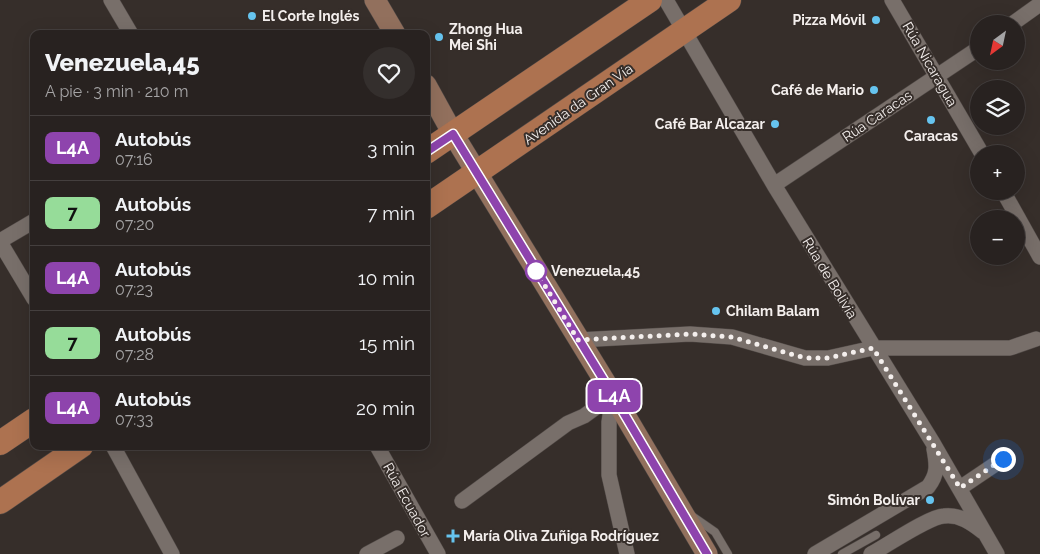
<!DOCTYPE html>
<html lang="es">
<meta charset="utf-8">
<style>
body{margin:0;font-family:Raleway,sans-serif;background:#342f2d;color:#f1f3f6;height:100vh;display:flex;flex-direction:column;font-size:19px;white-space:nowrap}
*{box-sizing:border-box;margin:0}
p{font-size:16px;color:#a5a4a5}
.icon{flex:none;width:28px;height:28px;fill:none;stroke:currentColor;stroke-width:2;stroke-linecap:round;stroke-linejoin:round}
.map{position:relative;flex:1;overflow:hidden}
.drawer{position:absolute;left:30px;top:30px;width:400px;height:420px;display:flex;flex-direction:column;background:#282220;border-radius:10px;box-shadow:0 5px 20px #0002,0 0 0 1px #443f3e}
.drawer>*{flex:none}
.badge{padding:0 10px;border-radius:8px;font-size:18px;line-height:32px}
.needle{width:32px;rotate:213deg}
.buttons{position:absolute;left:970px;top:15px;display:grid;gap:10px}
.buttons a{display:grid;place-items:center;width:55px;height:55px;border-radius:50%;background:#282220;box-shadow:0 5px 20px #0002,0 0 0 1px #443f3e;font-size:25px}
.you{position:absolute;width:25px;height:25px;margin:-12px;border:4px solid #fff;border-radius:50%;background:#1a73e8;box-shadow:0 0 0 8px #1a73e833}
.map>.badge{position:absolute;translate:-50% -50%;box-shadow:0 0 0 2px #fff}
.round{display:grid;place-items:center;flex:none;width:52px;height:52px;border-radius:26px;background:#342f2d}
.overview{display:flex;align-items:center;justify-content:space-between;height:85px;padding:0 15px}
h1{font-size:24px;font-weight:800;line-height:38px}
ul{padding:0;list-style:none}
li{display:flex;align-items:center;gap:15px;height:65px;padding:0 15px;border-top:1px solid #443f3e}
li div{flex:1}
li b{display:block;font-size:19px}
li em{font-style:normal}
li .badge{min-width:55px;font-weight:700;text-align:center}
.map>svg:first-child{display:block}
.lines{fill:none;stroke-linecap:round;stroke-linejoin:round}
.lane-casing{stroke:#514a47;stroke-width:9}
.street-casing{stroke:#514a47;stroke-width:16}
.secondary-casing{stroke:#514a47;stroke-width:22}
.primary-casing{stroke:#514a47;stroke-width:25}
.lane{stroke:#786f6a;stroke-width:8}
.street{stroke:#786f6a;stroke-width:15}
.secondary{stroke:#92705d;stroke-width:21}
.primary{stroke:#ad7250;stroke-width:24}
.line-casing{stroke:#fff;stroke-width:11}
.line{stroke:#8e44ad;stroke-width:8}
.walk{stroke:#f4efed;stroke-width:5;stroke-dasharray:0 9}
.poi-dot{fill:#66c4ef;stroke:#362e2a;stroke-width:2}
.stop-dot{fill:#fff;stroke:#8e44ad;stroke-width:2.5}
.labels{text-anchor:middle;stroke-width:4;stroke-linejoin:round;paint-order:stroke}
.poi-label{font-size:14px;font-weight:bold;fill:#f4efed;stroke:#362e2a;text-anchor:start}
.street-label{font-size:14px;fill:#f4efed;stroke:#362e2a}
.stop-label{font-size:14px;font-weight:bold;fill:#f4efed;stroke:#362e2a;text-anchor:start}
</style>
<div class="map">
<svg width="1040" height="554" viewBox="0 0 1040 554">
<rect width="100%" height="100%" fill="#362e2a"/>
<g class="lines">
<defs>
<path id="lane" d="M692,516L715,532L728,554
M842,554L876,535"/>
<path id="street" d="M111,0L131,34
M666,0L774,185L933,443L997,554
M892,0L982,154
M1012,24L1040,4
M774,185L979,48
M1003,191L1040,257
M0,241L34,221
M0,242L34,299
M578,340L690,334L732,337L805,358H828L873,348H1010L1036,339
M613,395L609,422V475L627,554
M113,446L172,554
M377,446L438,554
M960,488L1003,459
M462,501L568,423L584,416L613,395
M367,554L397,538
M815,554L928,487C938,474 937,465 934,449
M871,554C888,545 928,517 944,516C959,514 972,523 983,532"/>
<path id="secondary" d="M375,0L395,34
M426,85L453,134L613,395L707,554"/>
<path id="primary" d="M426,152L650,0
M426,207L729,0
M0,443L34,420
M0,502L81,446"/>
</defs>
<use href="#lane" class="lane-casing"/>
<use href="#street" class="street-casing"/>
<use href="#secondary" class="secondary-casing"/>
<use href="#primary" class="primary-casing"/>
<use href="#lane" class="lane"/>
<use href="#street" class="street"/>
<use href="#secondary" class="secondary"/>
<use href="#primary" class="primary"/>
</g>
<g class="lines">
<defs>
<path id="line" d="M426,152L453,134L613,395L707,554"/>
</defs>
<use href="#line" class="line-casing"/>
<use href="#line" class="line"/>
<path class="walk" d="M536,271L578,340L690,334L732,337L805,358H828L873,348L960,488L1003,459"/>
</g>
<g class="poi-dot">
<circle cx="252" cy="16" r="5"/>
<circle cx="876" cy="20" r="5"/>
<circle cx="439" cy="37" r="5"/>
<circle cx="874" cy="90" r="5"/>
<circle cx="931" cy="120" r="5"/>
<circle cx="775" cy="124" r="5"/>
<circle cx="716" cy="311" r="5"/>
<circle cx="930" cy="500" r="5"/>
<path d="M450.5 528.5h5v5h5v5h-5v5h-5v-5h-5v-5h5z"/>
</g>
<circle class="stop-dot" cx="536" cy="271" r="10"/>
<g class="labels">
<g class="poi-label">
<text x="262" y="21">El Corte Inglés</text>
<text x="866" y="25" text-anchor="end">Pizza Móvil</text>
<text x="449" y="34">Zhong Hua<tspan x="449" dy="16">Mei Shi</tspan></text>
<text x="864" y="95" text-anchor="end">Café de Mario</text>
<text x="765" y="129" text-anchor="end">Café Bar Alcazar</text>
<text x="931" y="141" text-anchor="middle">Caracas</text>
<text x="726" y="316">Chilam Balam</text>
<text x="920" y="505" text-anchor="end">Simón Bolívar</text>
<text x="463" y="541">María Oliva Zuñiga Rodríguez</text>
</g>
<g class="street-label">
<text transform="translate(930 64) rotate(60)" y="5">Rúa Nicaragua</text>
<text transform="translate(578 104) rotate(-35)" y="5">Avenida da Gran Vía</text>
<text transform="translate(877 116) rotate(-34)" y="5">Rúa Caracas</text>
<text transform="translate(830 278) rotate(59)" y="5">Rúa de Bolivia</text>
<text transform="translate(407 500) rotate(61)" y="5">Rúa Ecuador</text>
</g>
<g class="stop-label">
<text x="551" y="276">Venezuela,45</text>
</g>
</g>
</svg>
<div class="buttons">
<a><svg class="needle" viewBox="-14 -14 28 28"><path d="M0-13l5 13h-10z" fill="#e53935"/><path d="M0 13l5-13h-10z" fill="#a5a4a5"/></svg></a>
<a><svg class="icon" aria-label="layers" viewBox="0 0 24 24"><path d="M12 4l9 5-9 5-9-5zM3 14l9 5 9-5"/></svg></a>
<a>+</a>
<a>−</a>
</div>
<div class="you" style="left:1003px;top:459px"></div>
<b class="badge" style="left:614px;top:396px;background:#8e44ad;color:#fff">L4A</b>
<section class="drawer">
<div class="overview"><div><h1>Venezuela,45</h1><p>A pie · 3 min · 210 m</p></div><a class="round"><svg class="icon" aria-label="heart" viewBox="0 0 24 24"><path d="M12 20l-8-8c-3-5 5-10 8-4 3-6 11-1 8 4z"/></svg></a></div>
<ul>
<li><span class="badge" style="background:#8e44ad;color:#fff">L4A</span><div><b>Autobús</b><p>07:16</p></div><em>3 min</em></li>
<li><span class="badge" style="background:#96dc99;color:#111">7</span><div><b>Autobús</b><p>07:20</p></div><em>7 min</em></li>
<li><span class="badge" style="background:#8e44ad;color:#fff">L4A</span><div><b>Autobús</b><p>07:23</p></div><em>10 min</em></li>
<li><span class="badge" style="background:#96dc99;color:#111">7</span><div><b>Autobús</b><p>07:28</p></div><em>15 min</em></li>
<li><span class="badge" style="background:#8e44ad;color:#fff">L4A</span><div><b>Autobús</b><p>07:33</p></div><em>20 min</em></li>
</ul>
</section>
</div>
